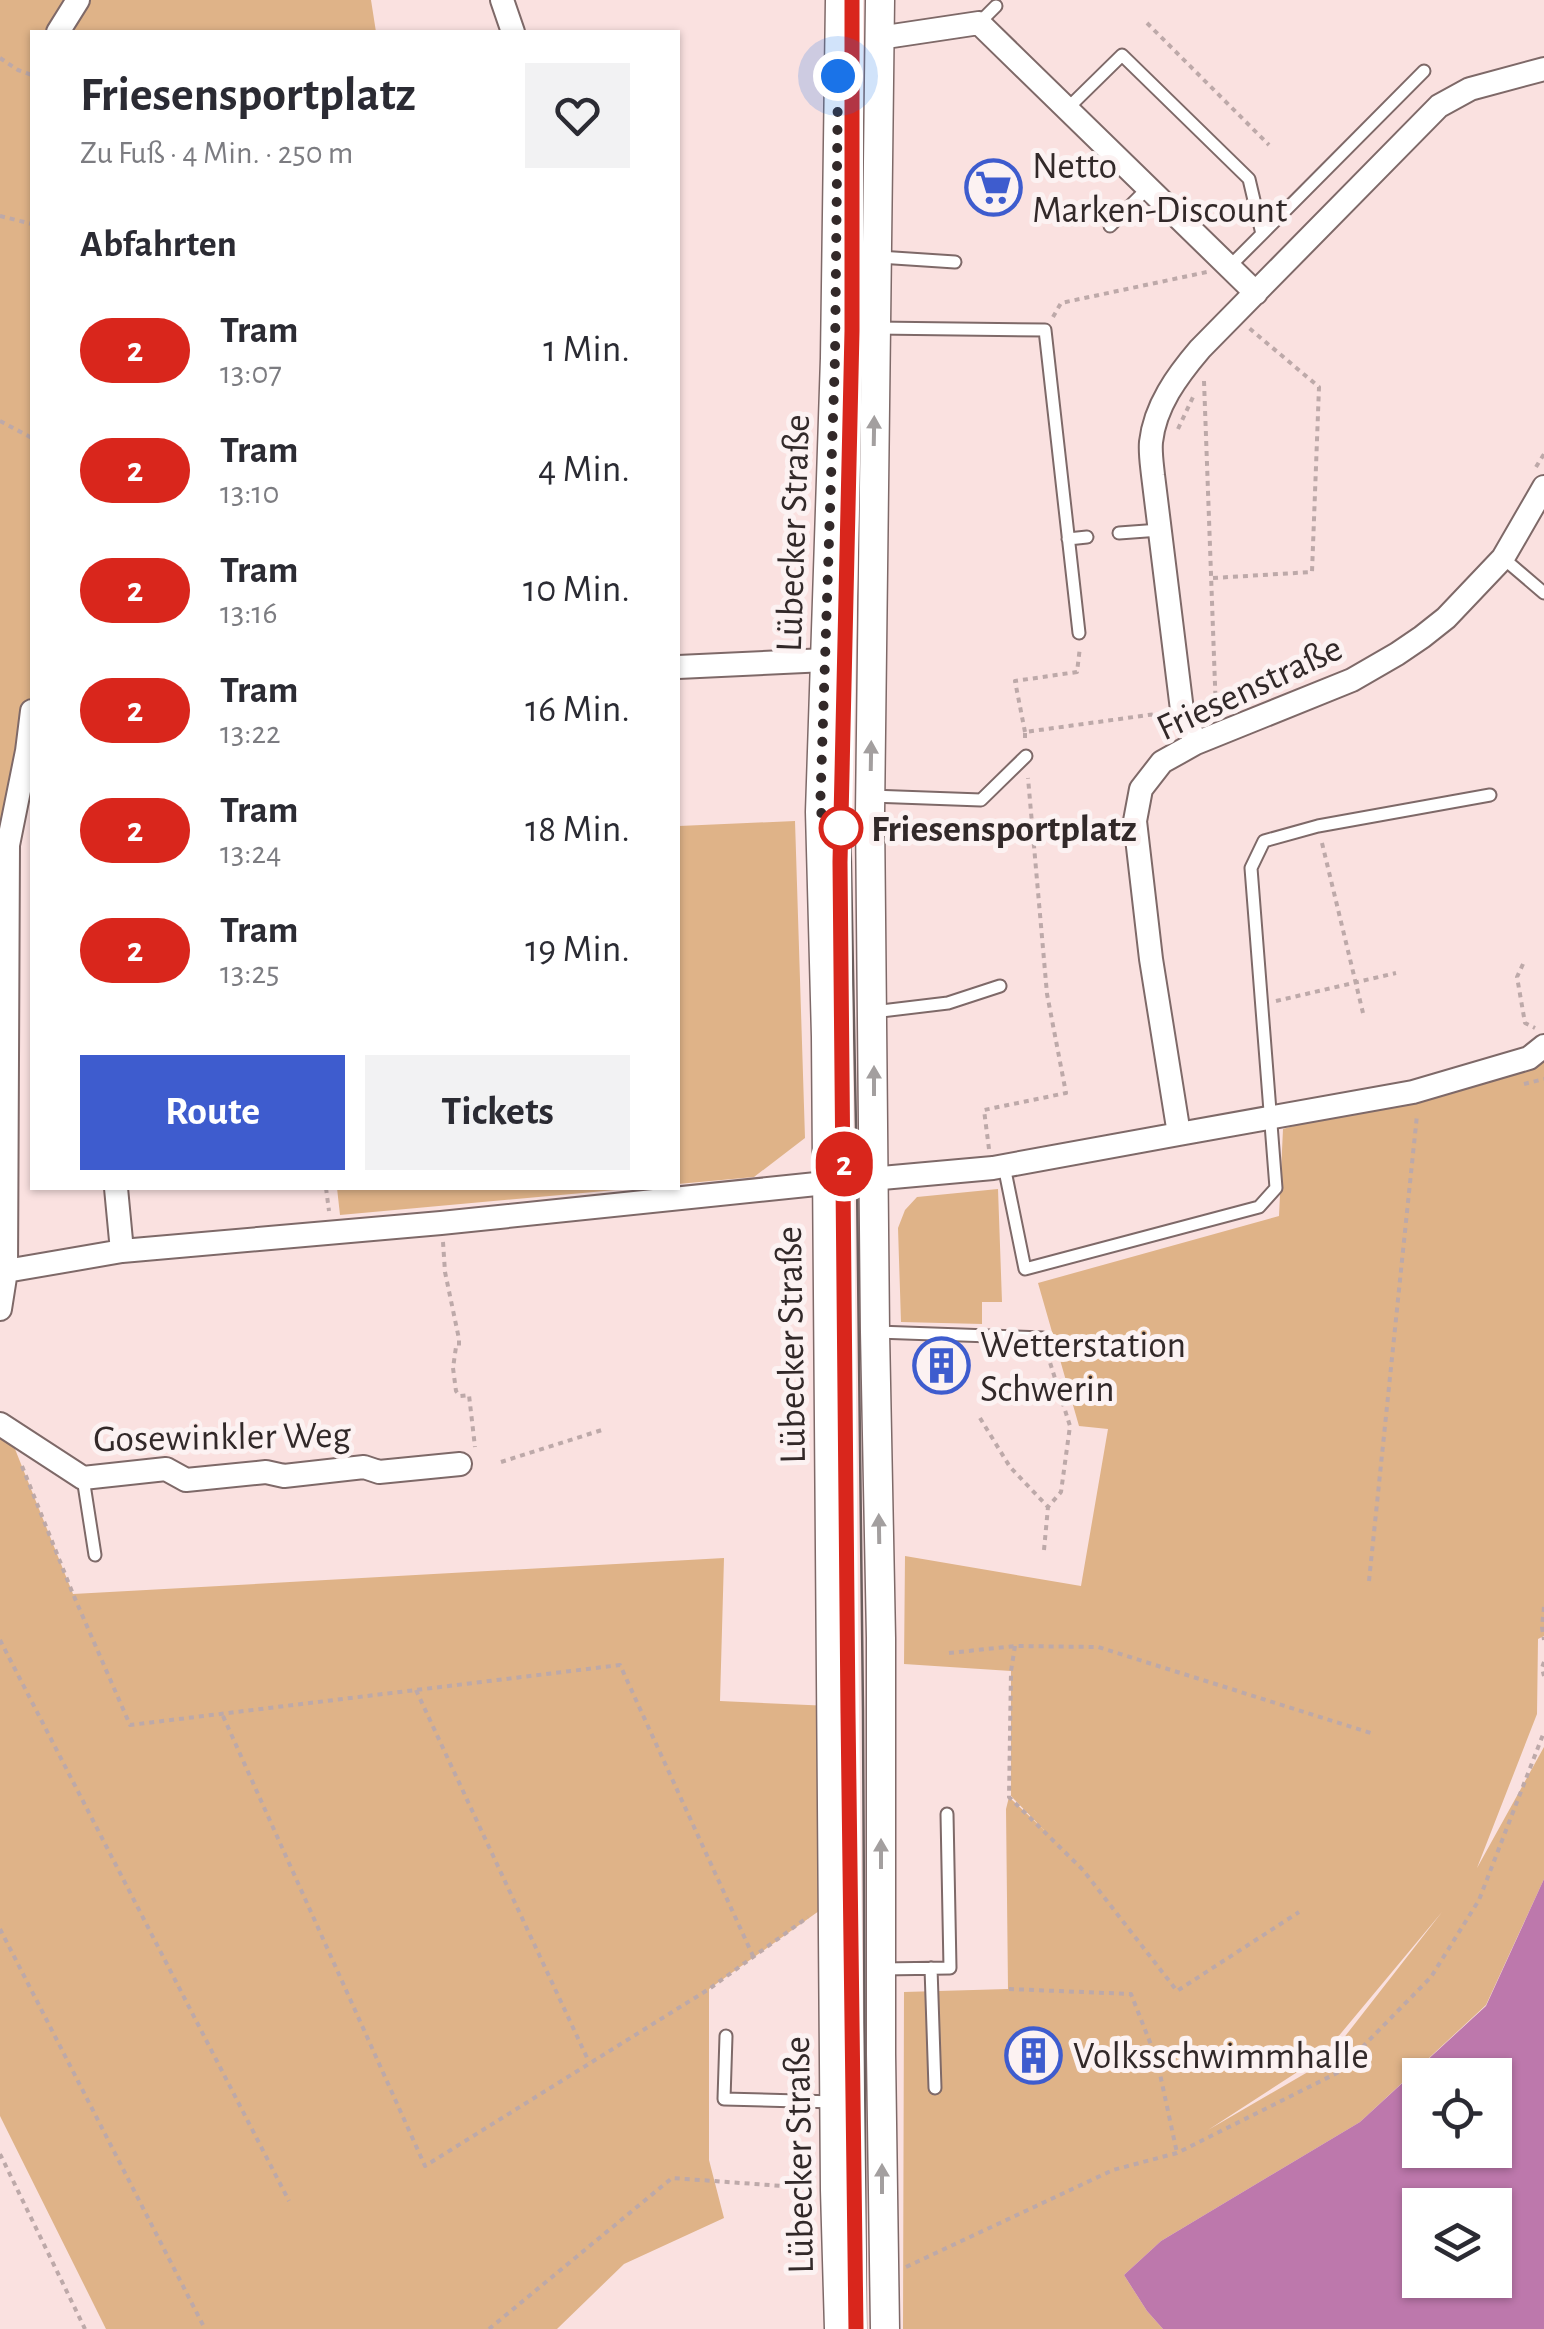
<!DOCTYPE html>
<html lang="de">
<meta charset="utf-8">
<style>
body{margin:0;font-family:"Alegreya Sans",sans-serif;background:#f2f2f3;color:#2b2b33;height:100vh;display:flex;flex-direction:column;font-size:38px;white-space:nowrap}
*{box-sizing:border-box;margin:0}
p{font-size:32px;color:#7c7c81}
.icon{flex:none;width:55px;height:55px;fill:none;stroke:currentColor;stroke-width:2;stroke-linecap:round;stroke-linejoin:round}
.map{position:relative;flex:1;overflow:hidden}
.panel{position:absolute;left:30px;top:30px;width:650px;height:1160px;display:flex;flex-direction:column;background:#fff;border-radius:0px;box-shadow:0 2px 8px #0004}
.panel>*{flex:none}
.badge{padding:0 20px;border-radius:32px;font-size:35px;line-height:65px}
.fabs{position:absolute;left:1402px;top:2058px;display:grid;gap:20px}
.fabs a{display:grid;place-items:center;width:110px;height:110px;border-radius:0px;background:#fff;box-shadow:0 2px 8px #0004;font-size:50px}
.you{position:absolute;width:50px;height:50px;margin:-25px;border:8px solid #fff;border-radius:50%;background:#1a73e8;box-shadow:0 0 0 15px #1a73e833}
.map>.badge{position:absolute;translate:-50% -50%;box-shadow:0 0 0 5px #fff}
h2{padding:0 50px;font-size:38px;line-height:90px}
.round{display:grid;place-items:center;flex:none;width:105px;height:105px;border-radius:0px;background:#f2f2f3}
.overview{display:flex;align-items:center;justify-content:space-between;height:170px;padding:0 50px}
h1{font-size:48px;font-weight:700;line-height:75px}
.button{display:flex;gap:20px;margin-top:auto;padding:20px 50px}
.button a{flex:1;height:115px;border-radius:0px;background:#3e5cce;color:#fff;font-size:40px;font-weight:700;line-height:115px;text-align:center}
.button a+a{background:#f2f2f3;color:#2b2b33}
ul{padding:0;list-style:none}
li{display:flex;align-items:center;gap:30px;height:120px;padding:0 50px}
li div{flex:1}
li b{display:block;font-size:38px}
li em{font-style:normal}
li .badge{min-width:110px;font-weight:700;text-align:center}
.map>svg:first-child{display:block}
.green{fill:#dfb388;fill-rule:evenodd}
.water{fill:#bd78ac;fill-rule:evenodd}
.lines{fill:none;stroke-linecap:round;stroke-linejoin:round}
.service-casing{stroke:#7e6968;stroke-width:15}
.minor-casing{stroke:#7e6968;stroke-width:26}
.tertiary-casing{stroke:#7e6968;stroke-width:31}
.path{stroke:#bda9a9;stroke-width:4;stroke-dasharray:5 5;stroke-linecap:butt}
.service{stroke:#fff;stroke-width:11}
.minor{stroke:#fff;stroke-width:22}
.tertiary{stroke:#fff;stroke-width:28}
.tram{stroke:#6b5e5d;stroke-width:2.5}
.oneway{fill:#a39f9f}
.line-casing{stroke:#fff;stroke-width:22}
.line{stroke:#d9261c;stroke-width:15}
.walk{stroke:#322929;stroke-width:10;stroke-dasharray:0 18}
.stop-dot{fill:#fff;stroke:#d9261c;stroke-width:5}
.labels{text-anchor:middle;stroke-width:10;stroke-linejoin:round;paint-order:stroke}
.poi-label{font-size:38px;fill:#322929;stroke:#fcf2f2;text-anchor:start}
.street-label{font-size:38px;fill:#322929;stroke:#fcf2f2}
.stop-label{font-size:38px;font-weight:bold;fill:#322929;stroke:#fcf2f2;text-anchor:start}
</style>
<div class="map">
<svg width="1544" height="2329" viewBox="0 0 1544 2329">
<rect width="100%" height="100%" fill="#fae1e0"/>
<path class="green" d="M0,0H371L376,32H32V749L8,845L0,1309Z
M678,816L679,826L795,821L805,1138L754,1177L678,1184Z
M1544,1046V1636L1538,1639L1537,1714L1477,1868L1544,1747V1879L1486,2005L1360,2122L1161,2241L1124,2275L1147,2311L1163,2329H903L904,1992L1008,1989L1006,1809L1009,1797L1044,1830L1011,1796V1671L904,1664L905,1556L1081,1586L1108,1429L1079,1426L1038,1283L1279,1216L1283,1129L1413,1092ZM1442,1912L1325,2062L1208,2130L1322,2056Z
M337,1188H638L340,1215Z
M998,1189L1002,1302H982V1324L901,1322L898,1228L905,1210L917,1197Z
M0,1424L7,1429L73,1594L724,1558L720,1701L831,1706L833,1901L709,1989V2160L724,2218L624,2264L557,2329H106L0,2116Z"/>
<path class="water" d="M1544,1879V2329H1163L1147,2311L1124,2275L1161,2241L1360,2122L1486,2006ZM1420,2075H1495V2150H1420ZM1420,2205H1495V2280H1420Z"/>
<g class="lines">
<defs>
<path id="service" d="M979,23L996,6
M1067,109L1122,55L1249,179L1262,234L1229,267
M1110,226L1148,188
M1262,234L1424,71
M879,257L955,262
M875,328L1045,330L1079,633
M1119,533L1160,530
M1068,539L1087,537
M1503,558L1544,593
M871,796L981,800L1026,756
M873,1012L948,1003L1000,986
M1004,1166L1025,1269L1259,1207L1276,1188L1251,868L1264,841L1318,826L1490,795
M877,1332L1043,1338
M83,1478L95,1555
M931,1968L935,2088
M881,1969L950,1968L947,1814
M726,2036L724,2099L835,2102"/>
<path id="minor" d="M502,0L513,32
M58,32L78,0
M879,38L979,23L1256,293
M678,667L826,660
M1196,743L1182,710L1153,475C1152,465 1150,453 1151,442C1155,406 1177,376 1200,349L1439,106L1470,89L1544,69
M1179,1134L1413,1092L1529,1058L1544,1046
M116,1188L122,1251
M6,1271L122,1251L441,1223L826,1183L993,1168L1179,1134L1151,959L1135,821L1141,789L1162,762L1196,743L1352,680L1397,654L1422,637L1446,618L1503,558L1544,487
M0,1309L6,1271L8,845L27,751L32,711
M0,1424L83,1478L166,1469L186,1480L266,1472L284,1476L364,1467L379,1472L460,1464"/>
<path id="tertiary" d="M880,0L870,814L875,1332L881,1638V2054L885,2329
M839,2329L835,2190L826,1037L820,812L835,358L840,0"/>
</defs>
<use href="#service" class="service-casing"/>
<use href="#minor" class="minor-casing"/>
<use href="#tertiary" class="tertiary-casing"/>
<path class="path" d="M1147,23L1269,145
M0,58L18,70L32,75
M0,216L32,224
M1053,317L1061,303L1207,272
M1204,381L1216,712
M0,421L32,438
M1178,429L1193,397
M1536,467L1544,454
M1213,578L1312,572L1319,387L1249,328
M1025,732L1015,681L1077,672L1080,647
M1025,738V732L1163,713
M1322,843L1363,1013
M1523,964L1517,977L1525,1023L1535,1028
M1276,1001L1396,973
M1524,1084L1544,1079
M989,1149L984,1110L1066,1093L1047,994L1028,778
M326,1188L329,1211
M443,1242L445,1272L459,1339V1346L456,1347L453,1368L456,1391L460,1396L469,1395L475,1447
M980,1418L1010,1467L1048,1507L1061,1492L1070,1426L1047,1353
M501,1462L605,1429
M22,1466L73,1594L130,1725L620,1665L753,1956
M1044,1550L1048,1507
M1369,1581L1417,1115
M1544,1607L1542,1627L1544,1640
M0,1640L289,2201
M1015,1646L1011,1671L1009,1797L1083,1870L1177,1991L1299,1912
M949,1653L1015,1646L1098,1647L1374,1734
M1544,1662L1542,1668L1544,1676
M416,1690L589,2062
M223,1716L425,2166L709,1989L808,1917
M0,1929L205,2329
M1009,1989L1131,1994L1157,2060L1177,2153
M0,2154L85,2329
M906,2267L1113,2170L1177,2153L1337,2073L1431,1977L1479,1900L1544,1732
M489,2329L672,2178L810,2188"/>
<use href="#service" class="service"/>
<use href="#minor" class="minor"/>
<use href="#tertiary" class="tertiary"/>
<path class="tram" d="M861,0L860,329L850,814L857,1180L863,1710L866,2329
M845,1444L849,1809"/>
</g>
<defs><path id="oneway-solid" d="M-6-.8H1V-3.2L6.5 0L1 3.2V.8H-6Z" transform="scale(2.5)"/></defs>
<g class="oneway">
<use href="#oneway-solid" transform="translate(874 431) rotate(-89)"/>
<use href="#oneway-solid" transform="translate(871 756) rotate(-89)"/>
<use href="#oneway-solid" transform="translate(874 1081) rotate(-90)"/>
<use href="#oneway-solid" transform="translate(879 1529) rotate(-91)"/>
<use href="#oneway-solid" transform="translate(881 1854) rotate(-90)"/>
<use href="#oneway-solid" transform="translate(882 2179) rotate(-90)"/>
</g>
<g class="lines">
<defs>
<path id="line" d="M852,0V331L840,862L848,1713L856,2329"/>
</defs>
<use href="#line" class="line-casing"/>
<use href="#line" class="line"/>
<path class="walk" d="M838,76L835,358L820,812L841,828"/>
</g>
<defs>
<symbol id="supermarket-ring" viewBox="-11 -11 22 22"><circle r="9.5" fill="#fcf2f2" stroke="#3e5cce" stroke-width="1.5"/><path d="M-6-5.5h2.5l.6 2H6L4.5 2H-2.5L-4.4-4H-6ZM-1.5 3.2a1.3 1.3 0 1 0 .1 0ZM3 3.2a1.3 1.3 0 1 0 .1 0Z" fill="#3e5cce"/></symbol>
<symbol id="building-ring" viewBox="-11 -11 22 22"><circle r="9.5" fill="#fcf2f2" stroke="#3e5cce" stroke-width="1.5"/><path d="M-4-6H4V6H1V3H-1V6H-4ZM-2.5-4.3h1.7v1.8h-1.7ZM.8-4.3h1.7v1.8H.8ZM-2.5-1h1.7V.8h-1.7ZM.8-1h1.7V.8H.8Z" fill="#3e5cce"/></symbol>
</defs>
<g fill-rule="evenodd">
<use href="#supermarket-ring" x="962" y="156" width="63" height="63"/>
<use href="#building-ring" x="910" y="1334" width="63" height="63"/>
<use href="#building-ring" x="1002" y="2024" width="63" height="63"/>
</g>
<circle class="stop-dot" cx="841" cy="828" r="20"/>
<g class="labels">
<g class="poi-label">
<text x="1032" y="178">Netto<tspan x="1032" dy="44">Marken-Discount</tspan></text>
<text x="980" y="1357">Wetterstation<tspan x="980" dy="44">Schwerin</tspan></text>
<text x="1073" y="2068">Volksschwimmhalle</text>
</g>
<g class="street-label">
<text transform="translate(792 533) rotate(-88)" y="13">Lübecker Straße</text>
<text transform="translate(1249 687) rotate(-25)" y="13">Friesenstraße</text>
<text transform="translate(790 1345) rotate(-91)" y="13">Lübecker Straße</text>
<text transform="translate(222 1436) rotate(-1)" y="13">Gosewinkler Weg</text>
<text transform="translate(798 2155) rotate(-91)" y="13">Lübecker Straße</text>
</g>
<g class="stop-label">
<text x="871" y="841">Friesensportplatz</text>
</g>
</g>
</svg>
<div class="fabs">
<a><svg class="icon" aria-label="locate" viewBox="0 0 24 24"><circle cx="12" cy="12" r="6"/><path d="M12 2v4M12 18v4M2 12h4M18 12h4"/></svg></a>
<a><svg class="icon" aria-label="layers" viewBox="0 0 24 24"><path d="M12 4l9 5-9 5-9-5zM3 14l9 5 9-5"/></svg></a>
</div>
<div class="you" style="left:838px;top:76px"></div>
<b class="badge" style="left:844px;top:1164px;background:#d9261c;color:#fff">2</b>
<section class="panel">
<div class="overview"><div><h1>Friesensportplatz</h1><p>Zu Fuß · 4 Min. · 250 m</p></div><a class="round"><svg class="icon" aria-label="heart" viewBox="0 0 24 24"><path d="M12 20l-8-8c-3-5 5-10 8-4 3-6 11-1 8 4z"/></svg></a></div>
<h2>Abfahrten</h2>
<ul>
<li><span class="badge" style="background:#d9261c;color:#fff">2</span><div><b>Tram</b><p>13:07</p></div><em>1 Min.</em></li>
<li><span class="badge" style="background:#d9261c;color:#fff">2</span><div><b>Tram</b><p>13:10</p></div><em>4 Min.</em></li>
<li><span class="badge" style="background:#d9261c;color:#fff">2</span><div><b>Tram</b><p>13:16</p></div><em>10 Min.</em></li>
<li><span class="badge" style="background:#d9261c;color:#fff">2</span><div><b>Tram</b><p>13:22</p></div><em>16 Min.</em></li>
<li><span class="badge" style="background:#d9261c;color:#fff">2</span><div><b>Tram</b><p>13:24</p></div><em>18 Min.</em></li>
<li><span class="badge" style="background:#d9261c;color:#fff">2</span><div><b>Tram</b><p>13:25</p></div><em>19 Min.</em></li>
</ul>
<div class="button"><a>Route</a><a>Tickets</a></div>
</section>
</div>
